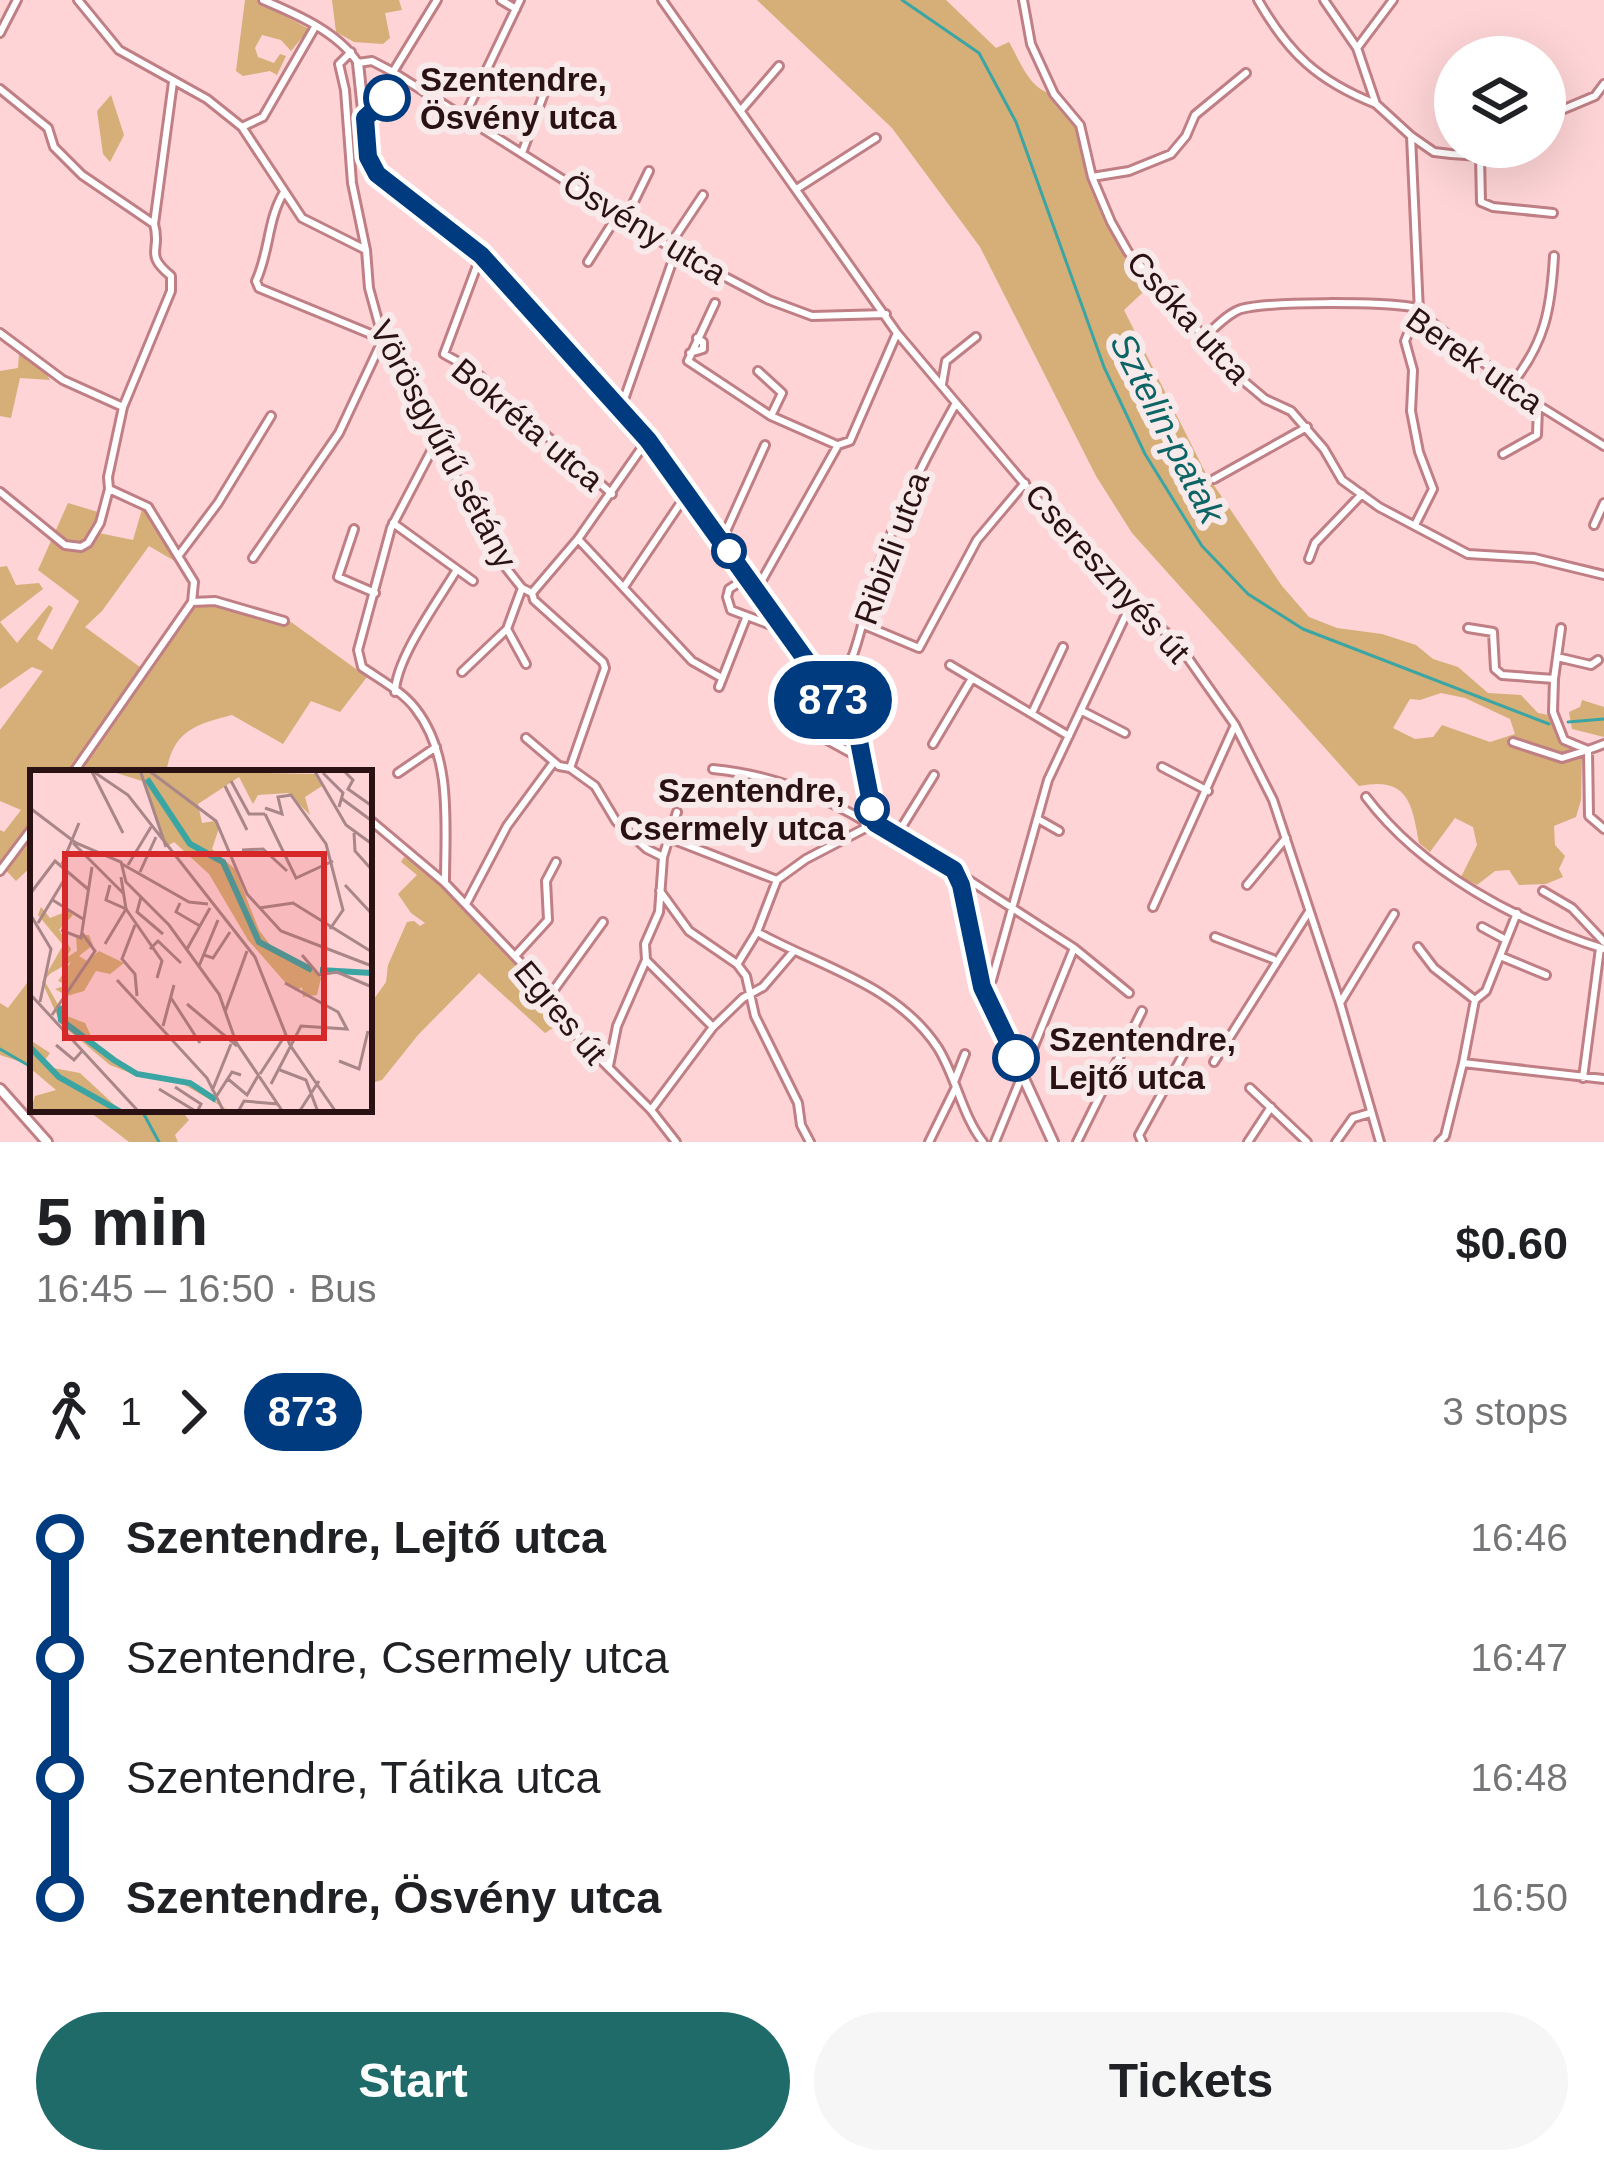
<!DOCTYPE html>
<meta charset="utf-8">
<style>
body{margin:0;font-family:Helvetica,sans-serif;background:#f6f6f6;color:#202124;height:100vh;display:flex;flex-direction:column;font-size:45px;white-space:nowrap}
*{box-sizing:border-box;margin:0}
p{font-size:39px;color:#757577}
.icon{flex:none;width:66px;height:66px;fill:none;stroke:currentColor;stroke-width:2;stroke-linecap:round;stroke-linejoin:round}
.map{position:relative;height:1142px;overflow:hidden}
.sheet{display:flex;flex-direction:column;background:#fff;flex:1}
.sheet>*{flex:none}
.badge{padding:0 24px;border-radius:39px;font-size:42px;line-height:78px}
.buttons{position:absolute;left:1434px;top:36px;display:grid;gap:24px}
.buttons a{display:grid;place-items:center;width:132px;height:132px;border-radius:50%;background:#fff;box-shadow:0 12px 48px #0002;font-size:60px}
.map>.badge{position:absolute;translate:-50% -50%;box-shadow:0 0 0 6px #fff}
.legs{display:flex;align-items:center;gap:18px;height:132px;padding:0 36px;font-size:39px}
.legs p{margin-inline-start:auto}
.headline{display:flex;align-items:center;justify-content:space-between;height:204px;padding:0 36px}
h1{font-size:66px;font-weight:700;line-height:90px}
.button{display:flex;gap:24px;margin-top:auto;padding:24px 36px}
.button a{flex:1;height:138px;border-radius:72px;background:#1f6b6a;color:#fff;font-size:48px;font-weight:700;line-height:138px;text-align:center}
.button a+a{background:#f6f6f6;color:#202124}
ul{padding:0 36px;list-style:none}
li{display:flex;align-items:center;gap:42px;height:120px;font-size:45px}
li i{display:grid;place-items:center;width:18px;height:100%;margin:0 15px;background:currentColor}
li i::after{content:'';width:30px;height:30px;margin:-15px;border:9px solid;border-radius:50%;background:#fff}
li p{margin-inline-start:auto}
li:first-child i{background:linear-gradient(#0000 50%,currentColor 0)}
li:last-child i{background:linear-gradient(currentColor 50%,#0000 0)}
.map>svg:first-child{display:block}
.green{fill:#d6ae78;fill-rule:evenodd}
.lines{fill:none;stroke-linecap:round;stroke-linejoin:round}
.stream{stroke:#3ba5a4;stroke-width:3}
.minor-casing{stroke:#bf7f84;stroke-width:12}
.tertiary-casing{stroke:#bf7f84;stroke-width:14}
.minor{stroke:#fff;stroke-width:6}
.tertiary{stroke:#fff;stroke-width:8}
.line-1-casing{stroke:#fff;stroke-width:27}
.line-1{stroke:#003b80;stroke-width:18}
.stop-1-dot{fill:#fff;stroke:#003b80;stroke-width:6}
.labels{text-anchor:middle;stroke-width:12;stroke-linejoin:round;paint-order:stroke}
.stop-label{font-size:33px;font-weight:bold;fill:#2a1214;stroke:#f8e9ea;text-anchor:start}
.street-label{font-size:33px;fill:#2a1214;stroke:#f8e9ea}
.water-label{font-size:36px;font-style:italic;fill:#0c6564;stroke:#f8e9ea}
.inset-river{fill:none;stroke:#3ba5a4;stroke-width:6}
.inset-road{fill:none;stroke:#a98688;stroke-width:3}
.view{fill:#d62828;fill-opacity:0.15;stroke:#d62828;stroke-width:6}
.inset-edge{fill:none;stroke:#2a1214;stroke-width:6}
</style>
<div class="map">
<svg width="1604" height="1142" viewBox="0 0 1604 1142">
<rect width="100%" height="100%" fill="#fed4d6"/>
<path class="green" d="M245,0H256L309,29L291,51L281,40L262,35L255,48L258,57L274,63L280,54L286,56L277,75L270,71L243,76L236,71Z
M332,0H399L402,10L385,13L390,38L383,44L354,42L336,32Z
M757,0H946L996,48L1009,42C1020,61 1030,91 1054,94L1080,125L1092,177L1128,252L1155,281L1124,310L1205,472L1282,586L1309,617L1337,628L1382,634L1416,645L1433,659L1458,667L1488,693L1521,695L1538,713L1549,715L1556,736L1582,757L1581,800L1576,817L1554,826L1555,845L1565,856L1559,869L1563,877L1546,884L1519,885L1509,870L1495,871L1477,885L1461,877L1477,845L1473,827L1455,818L1430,852L1419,843C1412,803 1408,776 1359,786L1132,533L1096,476L980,247L892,128ZM1441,693L1465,698L1510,719L1515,734L1490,742L1442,725L1433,737L1415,739L1393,728L1410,699L1420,700Z
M111,95L124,135L110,162L103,154L97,111Z
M19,354L43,369L50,380L20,378L11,418L0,416V371L18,368Z
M68,503L98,512L94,532L133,540L143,506L150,505L178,563L149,546L102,611L85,627L140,667L188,599L216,602L291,622L367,677L340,712L311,701L283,744L232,715C194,725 173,731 166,773H33V865L16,881L0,864V830L4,832L21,810L0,801V730L43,671L32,667L0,689V567L7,566L16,585L39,583L43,589L0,622L17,643L49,605L53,608L37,639L52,650L79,601L38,570Z
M1582,700L1604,707V737L1572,729L1569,712L1580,707Z
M404,857C461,882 535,989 573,1040L570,1042L556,1026L545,1033L479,973L418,1035L382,1080L375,1082L369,1077V1006L386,982L388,965L407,922L414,921L420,926L425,923L411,913L398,894L417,875L401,862Z
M33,981V1066L0,1055V1003L8,1008L27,983Z
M86,1109H180L189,1120L175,1135L178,1142H129Z"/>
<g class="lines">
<path class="stream" d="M902,0L979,53L1016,122L1104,367L1145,454L1202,546L1248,594L1303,629L1549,724
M1568,722L1604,719
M0,1049L33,1068
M141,1109L159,1142"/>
<defs>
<path id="minor" d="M78,0L119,50L207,99L242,127L302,218L366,250
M263,0C296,14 338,32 358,63L372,61L393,72L676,251L769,300L812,316L886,314
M501,0L516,9
M662,0L897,333L1109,584L1176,641L1235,725L1273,800L1340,1003L1380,1142
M1023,0L1031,44L1054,94L1080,125L1092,177L1111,222L1128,252L1192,322L1220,361L1265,399L1291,411L1324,449L1342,480L1379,507L1468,554L1534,558L1604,575
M1258,0C1289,54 1318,81 1376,104
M1324,0L1357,48L1376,104L1411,136L1434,152L1451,154L1480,156L1495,147
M0,33L17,0
M1357,48L1393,0
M351,52L339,64L345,90L352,183L366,250L369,288L383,339L503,564L522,588L532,593L534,600L603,662L605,668L570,768
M393,72L437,0
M0,89L48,128L54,147L82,175L154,224
M742,109L779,66
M465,115L520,0
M1545,117L1595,96L1604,84
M242,127L263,117L315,27
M1411,136L1419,312
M522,153L546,88
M1480,156L1481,202L1493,207L1553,213
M1092,177L1129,171L1171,154L1186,136L1195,115L1246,73
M798,188L876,138
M626,218L649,171
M669,246L703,195
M481,255L444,354L473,370L612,494
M588,262L619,213
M715,303L688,361L771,416L837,445
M0,333L63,380L123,407
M1204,337C1215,328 1228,313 1241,309C1270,301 1381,302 1412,307L1538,405L1604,446
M690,353L703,349V342L697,338
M758,371L782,393L771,416
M942,384L946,361L976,337
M1511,385C1545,343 1551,309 1554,256
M621,408L676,251
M437,440L391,528L358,650L362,667C379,679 402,691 415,708C453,756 445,825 445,883
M1503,454L1537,435L1538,406
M1214,479L1307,427
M0,492L65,545L81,547L88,543L100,523L109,489L108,477L123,407L171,291V276C143,253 162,251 154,224L173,82
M393,523L473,581
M1416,523L1433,489L1419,452L1411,411L1413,370L1405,341L1417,312
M1594,525L1604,503
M354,529L338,577L375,593
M578,539L648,439
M722,540L765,445
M179,555L218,503L271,416
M253,558L339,433L383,339L259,288L256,281C270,251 267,220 284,192
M1309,559L1315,543L1362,494
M751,584L740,582L729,589L727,597L731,610L784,630
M624,587L688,492
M522,588L507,629L526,664
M757,589L838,445L850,441L897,333
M532,593L578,539L692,661L722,678
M192,602L215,601L284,621
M864,625L919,648L977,540L1025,483
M1468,628L1493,632L1495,669L1502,675L1554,679L1553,712L1564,740L1588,750L1604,744
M1557,657L1591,665L1598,660
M950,665L1069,736
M462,672L507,629
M1554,679L1561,628
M719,687L746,618
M395,692C396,658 438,601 456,571
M831,696C858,663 863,613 876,573C897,513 925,458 956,403
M1082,711L1125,733
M1032,713L1063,647
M800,725L862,759
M858,730L861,697
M526,738L559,766L570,768L595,786L616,821L647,849L663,857
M1513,742L1562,758L1588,750L1589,816L1604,829
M933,744L971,680
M1162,767L1208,791
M713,769C773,775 820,794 871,825
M73,773L192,602L194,582L148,507L109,489
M398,773L436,747
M1366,797C1422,871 1517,922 1604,949
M369,819L445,883L528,970L578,1037L651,1110L676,1142
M1038,819L1059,831
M669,838L777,880
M895,838L934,775
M0,871L33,827
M955,871L1074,948L1129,993
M1247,885L1286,838
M660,891L689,931L737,964L746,976L755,1016L798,1103L801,1125L810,1142
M1543,891L1572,908L1604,942
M466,904L507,826L554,762
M1153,907L1235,725
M1482,927L1506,940
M757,932C820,967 896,984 938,1048C956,1077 962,1115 983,1142
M1215,937L1273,959
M1418,947L1434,968L1475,1000
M515,956L548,920L546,881L556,862
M1500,956L1546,975
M646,960L713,1027
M738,963L757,932L777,880L806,859L875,823
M992,980L1048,780L1131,604
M548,998L603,922
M1340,1003L1394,914
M1214,1062L1308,913
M1463,1063L1475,1000L1486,991L1517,913
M609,1066L617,1026L646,960L645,944L659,912L663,857L677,812
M1583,1078L1600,948
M954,1082L965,1054
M1250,1088L1307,1142
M651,1110L713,1027L743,998L763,987L793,952
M929,1142L956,1087
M995,1142L1074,948
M1077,1142L1142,1011
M1142,1142L1139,1135L1194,1035
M1248,1142L1271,1107
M1336,1142L1353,1118L1370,1113
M1439,1142L1445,1136L1463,1063L1604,1079"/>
<path id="tertiary" d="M358,63L368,157L377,174L481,255L648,439L857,731L875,823L954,870L961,885L982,987L1053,1142
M0,1089L47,1142"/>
</defs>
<use href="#minor" class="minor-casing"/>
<use href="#tertiary" class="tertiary-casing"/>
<use href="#minor" class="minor"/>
<use href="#tertiary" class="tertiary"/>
</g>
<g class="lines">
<defs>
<path id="line-1" d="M387,98L365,118L368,157L377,174L481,255L648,440L857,731L875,823L954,870L961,885L982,987L1016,1058"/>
</defs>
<use href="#line-1" class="line-1-casing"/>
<use href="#line-1" class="line-1"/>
</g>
<g class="stop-1-dot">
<circle cx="387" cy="98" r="21"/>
<circle cx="729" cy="551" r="15"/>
<circle cx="872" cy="809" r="15"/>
<circle cx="1016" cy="1058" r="21"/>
</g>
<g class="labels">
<g class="stop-label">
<text x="420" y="91">Szentendre,<tspan x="420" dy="38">Ösvény utca</tspan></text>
<text x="845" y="802" text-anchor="end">Szentendre,<tspan x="845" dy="38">Csermely utca</tspan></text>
<text x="1049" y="1051">Szentendre,<tspan x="1049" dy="38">Lejtő utca</tspan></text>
</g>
<g class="street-label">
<text transform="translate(645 228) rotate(31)" y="12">Ösvény utca</text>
<text transform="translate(1189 317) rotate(48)" y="12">Csóka utca</text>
<text transform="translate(1475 360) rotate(35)" y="12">Berek utca</text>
<text transform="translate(528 424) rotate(40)" y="12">Bokréta utca</text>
<text transform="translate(444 444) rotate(62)" y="12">Vörösgyűrű sétány</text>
<text transform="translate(891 548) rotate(-70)" y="12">Ribizli utca</text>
<text transform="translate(1108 573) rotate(48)" y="12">Cseresznyés út</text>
<text transform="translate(561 1012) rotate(50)" y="12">Egres út</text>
</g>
<g class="water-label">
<text transform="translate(1168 428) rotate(63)" y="13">Sztelin-patak</text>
</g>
</g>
<g transform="translate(30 770)">
<rect width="342" height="342" fill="#fed4d6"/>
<path d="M77,0L285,4L292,16L275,27L280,45L258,23L228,25L223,34L209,7L168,34L172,53L185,51L189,58L182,79L205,99L229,160L246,183L280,196L291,208L287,225L273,227L272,217L266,221L254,211L218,170L179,104L144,72L136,77L112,11ZM11,137L20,148L38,141L43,145L29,160L41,179L37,187L47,181L46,165H59L63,175L49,186L57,191L69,181L94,193L80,204L66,201L54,221L37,226L25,219L37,215L28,211L41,192L21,203L14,210L34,245L55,253L67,279L106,304L157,311L201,342L153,314L108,306L80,295L31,254L12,212L33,175L8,145ZM0,270L20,283L15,290L23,298L50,303L92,342H0L5,326L26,320L0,298Z" fill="#d6ae78"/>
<path class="inset-river" d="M117,9L160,74L193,92L229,172L282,200M290,200L342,203M29,236L31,250L84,290L107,304L160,313L186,330M0,277L29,307L91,342"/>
<path class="inset-road" d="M61,0L98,25L225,187L260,275L306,342M61,0L93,63M110,0L136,77M118,0L186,51L217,124L251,161L342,196M284,0L316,55L342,74M313,0L323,10L318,19L342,36M293,3L313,23L309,37M201,11L219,44H235M195,16L217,60M311,28L342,51M0,38L46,73L91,92L96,112L139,155L189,224L206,272L253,342M235,38L252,44L248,27L261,25L296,74L313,140L300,159M235,44L266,108L303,91M324,63L325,81L342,100M43,73L94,124M212,80L233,79L257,101M32,94L49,53M92,94L159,132L178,134M98,95L121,57M110,102L126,67M91,107L96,139L132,191L127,208M315,115L342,144M0,124L25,91L59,120M111,127L107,142L133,164M21,129L53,149M150,133L146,142L170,156M229,138L263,133L342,182M0,144L21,179L10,232M8,153L34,110M105,155L92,189L105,204L107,226M31,160L51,168L62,97M75,174L96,139L76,130L80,115M120,179L128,171L151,193M157,179L180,138M174,185L183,188L200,162M272,185L289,205L307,202L342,217M169,196L188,150M87,210L177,308L194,342M0,224L109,342M141,228L170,273M157,234L207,276M195,242L217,181M22,245L65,181L52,163M133,256L144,215M26,275L44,290L53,280M309,291L329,299L338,261M250,300L276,310L288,342M230,304L256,264M198,309L217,325L229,304M241,314L271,256L317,259L308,242L255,213M145,317L171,334L167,342M129,319L167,342M182,321L201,274M186,327L202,302L211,305M208,342L214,331L248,334M269,342L289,311"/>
<path class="view" d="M35,84H294V268H35Z"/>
<rect width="342" height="342" class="inset-edge"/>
</g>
</svg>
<div class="buttons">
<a><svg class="icon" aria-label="layers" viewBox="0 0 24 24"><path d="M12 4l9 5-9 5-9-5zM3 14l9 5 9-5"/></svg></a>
</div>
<b class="badge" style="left:833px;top:700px;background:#003b80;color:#fff">873</b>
</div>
<section class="sheet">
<div class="headline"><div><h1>5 min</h1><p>16:45 – 16:50 · Bus</p></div><b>$0.60</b></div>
<div class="legs"><svg class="icon" aria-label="walk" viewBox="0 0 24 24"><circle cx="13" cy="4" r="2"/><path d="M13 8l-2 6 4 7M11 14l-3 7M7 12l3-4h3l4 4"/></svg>1<svg class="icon" aria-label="forward" viewBox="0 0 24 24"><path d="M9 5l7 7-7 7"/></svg><b class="badge" style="background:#003b80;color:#fff">873</b><p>3 stops</p></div>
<ul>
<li><i style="color:#003b80"></i><b>Szentendre, Lejtő utca</b><p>16:46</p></li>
<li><i style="color:#003b80"></i><span>Szentendre, Csermely utca</span><p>16:47</p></li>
<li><i style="color:#003b80"></i><span>Szentendre, Tátika utca</span><p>16:48</p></li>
<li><i style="color:#003b80"></i><b>Szentendre, Ösvény utca</b><p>16:50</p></li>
</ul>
<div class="button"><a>Start</a><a>Tickets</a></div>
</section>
